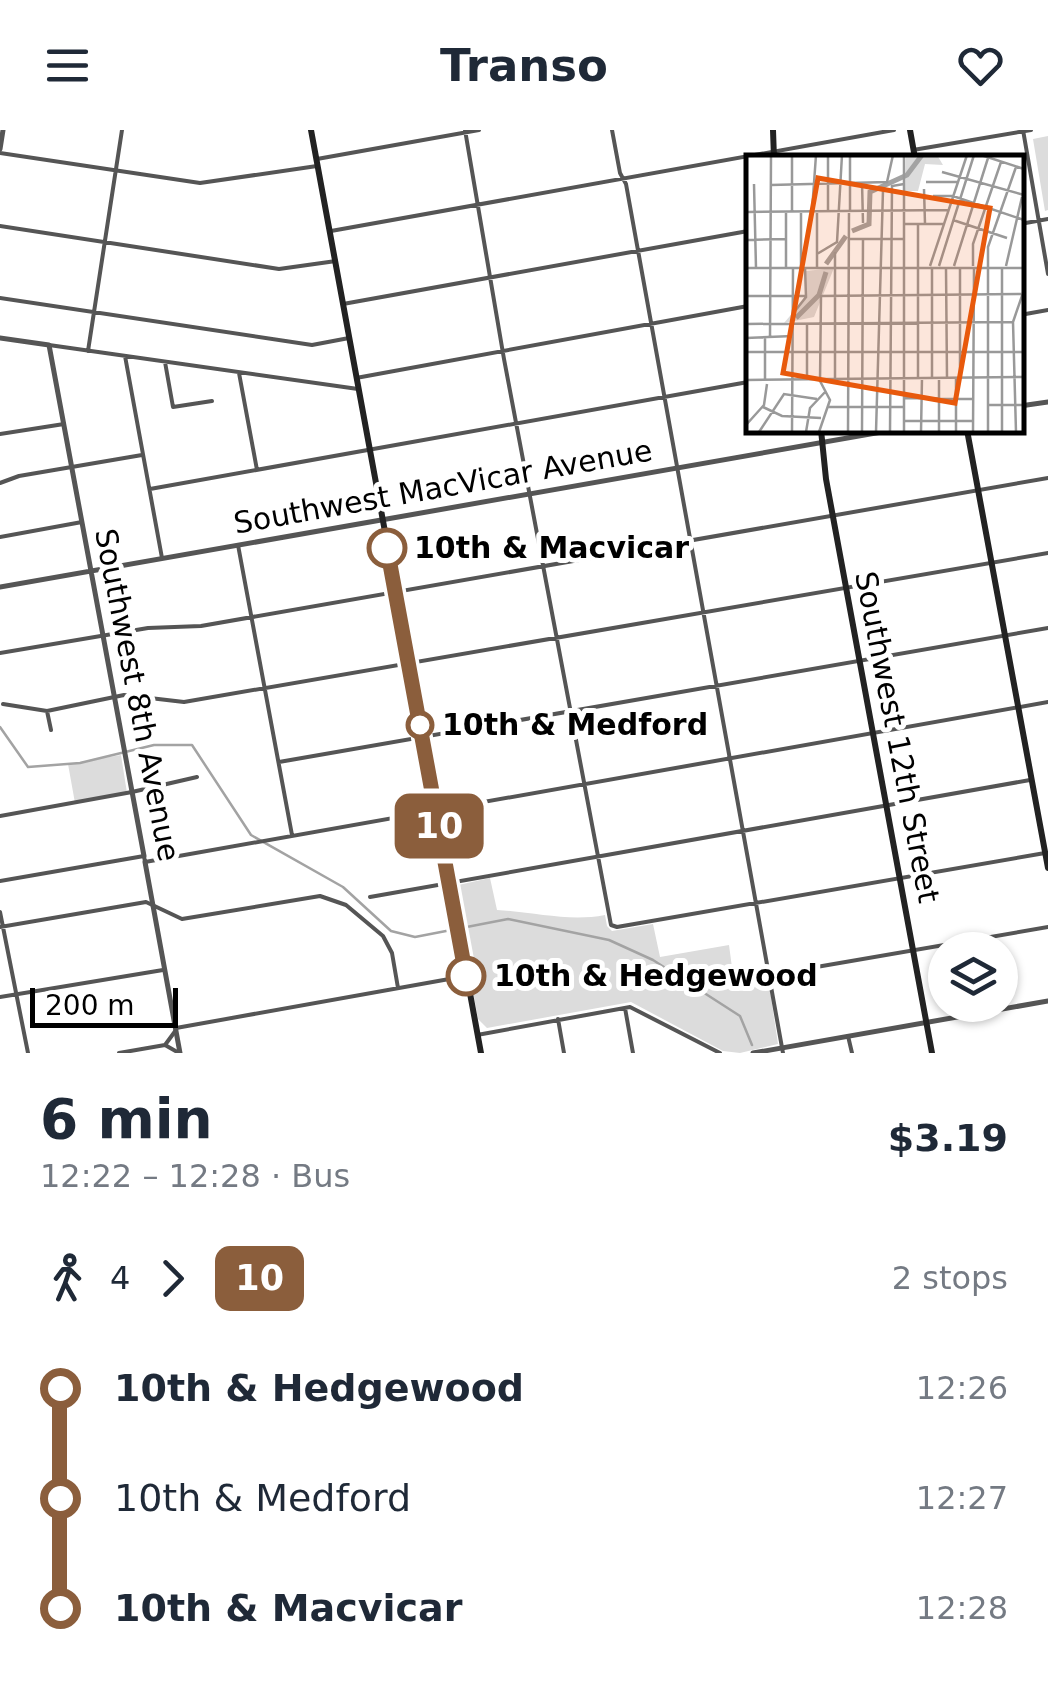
<!DOCTYPE html>
<meta charset="utf-8">
<style>
body{margin:0;font-family:"DejaVu Sans",sans-serif;background:#f2f2f3;color:#1f2937;height:100vh;display:flex;flex-direction:column;font-size:38px;white-space:nowrap}
*{box-sizing:border-box;margin:0}
p{font-size:32px;color:#747a83}
.icon{flex:none;width:55px;height:55px;fill:none;stroke:currentColor;stroke-width:2;stroke-linecap:round;stroke-linejoin:round}
.map{position:relative;height:923px;overflow:hidden}
.panel{display:flex;flex-direction:column;background:#fff;flex:1}
.panel>*{flex:none}
.badge{padding:0 20px;border-radius:15px;font-size:35px;line-height:65px}
.buttons{position:absolute;left:928px;top:802px;display:grid;gap:20px}
.buttons a{display:grid;place-items:center;width:90px;height:90px;border-radius:50%;background:#fff;box-shadow:0 2px 8px #0004;font-size:50px}
.scale{position:absolute;left:30px;bottom:25px;width:148px;box-sizing:border-box;padding-left:10px;border:5px solid #000;border-top:0;font-size:28px;line-height:35px;white-space:nowrap;color:#000;-webkit-text-stroke:8px #fff;paint-order:stroke}
.map>.badge{position:absolute;translate:-50% -50%;box-shadow:0 0 0 5px #fff}
.legs{display:flex;align-items:center;gap:15px;height:110px;padding:0 40px;font-size:32px}
.legs p{margin-inline-start:auto}
.summary{display:flex;align-items:center;justify-content:space-between;height:170px;padding:0 40px}
h1{font-size:55px;font-weight:800;line-height:75px}
ul{padding:0 40px;list-style:none}
li{display:flex;align-items:center;gap:35px;height:110px;font-size:38px}
li i{display:grid;place-items:center;width:15px;height:100%;margin:0 12px;background:currentColor}
li i::after{content:'';width:25px;height:25px;margin:-12px;border:8px solid;border-radius:50%;background:#fff}
li p{margin-inline-start:auto}
li:first-child i{background:linear-gradient(#0000 50%,currentColor 0)}
li:last-child i{background:linear-gradient(currentColor 50%,#0000 0)}
header{display:flex;justify-content:space-between;align-items:center;height:130px;padding:0 40px;background:#fff;font-size:45px;font-weight:800}
.map>svg:first-child{display:block}
.green{fill:#dcdcdc}
.lines{fill:none;stroke-linecap:round;stroke-linejoin:round}
.stream{stroke:#a3a3a3;stroke-width:2.5}
.minor{stroke:#555;stroke-width:4}
.tertiary{stroke:#555;stroke-width:5}
.secondary{stroke:#222;stroke-width:6}
.line-1-casing{stroke:#fff;stroke-width:22}
.line-1{stroke:#8b5e3c;stroke-width:15}
.stop-1-dot{fill:#fff;stroke:#8b5e3c;stroke-width:5}
.labels{text-anchor:middle;stroke-width:10;stroke-linejoin:round;paint-order:stroke}
.street-label{font-size:30px;fill:#000;stroke:#fff}
.stop-label{font-size:30px;font-weight:bold;fill:#000;stroke:#fff;text-anchor:start}
.inset-river{fill:none;stroke:#a3a3a3;stroke-width:5}
.inset-road{fill:none;stroke:#999;stroke-width:2.5}
.view{fill:#e8590c;fill-opacity:0.15;stroke:#e8590c;stroke-width:5}
.inset-edge{fill:none;stroke:#000;stroke-width:5}
</style>
<header><svg class="icon" aria-label="menu" viewBox="0 0 24 24"><path d="M4 6h16M4 12h16M4 18h16"/></svg>Transo<svg class="icon" aria-label="heart" viewBox="0 0 24 24"><path d="M12 20l-8-8c-3-5 5-10 8-4 3-6 11-1 8 4z"/></svg></header>
<div class="map">
<svg width="1048" height="923" viewBox="0 0 1048 923">
<rect width="100%" height="100%" fill="#fff"/>
<path class="green" d="M1048,6V80L1045,81L1033,9Z
M121,625L127,663L75,673L68,634Z
M490,748L497,780C534,782 569,792 605,785L607,796L612,801L653,794L660,827L729,815L735,860L769,854L778,914L740,923L723,921L631,872L487,898L478,889L454,756Z"/>
<g class="lines">
<path class="stream" d="M0,597L28,637L80,633L154,615H192L251,705L343,757L391,801L415,807L508,789L609,810L653,830L740,886L752,915"/>
<path class="minor" d="M465,0L504,229L611,795L617,797L1045,723
M612,0L620,43L626,54L783,923
M1023,0L1048,144
M913,20L1031,0
M0,23L200,53L317,36
M317,29L479,0
M1020,94L1048,89
M0,96L279,139L336,131
M331,101L894,0
M0,168L312,215L349,208
M343,174L748,101
M1020,185L1048,180
M49,215L358,259
M88,221L122,0
M125,226L162,428
M165,232L173,277L212,271
M239,243L257,340
M356,248L748,176
M0,304L64,294
M0,353L19,346L142,325
M150,359L748,252
M0,407L82,392
M238,415L292,705
M0,523L148,498L201,496L1048,348
M3,574L47,581L124,565L184,572L1048,423
M47,581L51,600
M279,632L1048,498
M0,686L132,662L197,647
M0,751L144,726L145,732L1048,572
M370,767L1030,650
M0,782L28,923
M0,797L146,772L182,789L320,766L346,775L383,806L392,823L398,858
M770,845L1048,797
M0,867L163,840
M625,878L633,923
M558,889L564,923
M176,898L466,846
M477,905L630,877L720,923
M848,906L852,923
M165,915L176,900
M119,923L165,915L179,923"/>
<path class="tertiary" d="M0,19L3,0
M0,208L49,215L144,726
M1020,276L1048,272
M0,457L893,300
M145,732L180,923
M753,923L1048,871"/>
<path class="secondary" d="M311,0L481,923
M773,0L774,28
M910,0L915,28
M821,300L826,349L932,923
M967,300L1048,738"/>
</g>
<g class="lines">
<defs>
<path id="line-1" d="M387,418L466,846"/>
</defs>
<use href="#line-1" class="line-1-casing"/>
<use href="#line-1" class="line-1"/>
</g>
<g class="stop-1-dot">
<circle cx="387" cy="418" r="18"/>
<circle cx="420" cy="595" r="12"/>
<circle cx="466" cy="846" r="18"/>
</g>
<g class="labels">
<g class="street-label">
<text transform="translate(443 357) rotate(-10)" y="10">Southwest MacVicar Avenue</text>
<text transform="translate(137 565) rotate(79)" y="10">Southwest 8th Avenue</text>
<text transform="translate(897 607) rotate(79)" y="10">Southwest 12th Street</text>
</g>
<g class="stop-label">
<text x="414" y="428">10th &amp; Macvicar</text>
<text x="442" y="605">10th &amp; Medford</text>
<text x="494" y="856">10th &amp; Hedgewood</text>
</g>
</g>
<g transform="translate(746 25)">
<rect width="278" height="278" fill="#fff"/>
<path d="M191,0L197,10L179,9L172,36H159L160,1ZM88,113L68,162L38,168L60,142V116Z" fill="#dcdcdc"/>
<path class="inset-river" d="M106,76L123,69L124,37L161,20L176,0M80,109L100,81M50,163L73,140L80,117"/>
<path class="inset-road" d="M158,0V277M235,0L278,14M0,1L39,0M196,17L278,40M116,27L117,68M180,27H211M8,29L10,113M25,30L141,27L147,0M178,34L179,69M187,41H207L278,65M46,56V0M55,56V112M66,56L70,0M71,56V112M82,56V0M104,56V0M0,57L202,55M207,65L261,83M159,69H198M172,69V223M103,84H159M0,85L40,84M71,99L91,87L96,0M184,111L221,0M193,111L228,0M208,111L242,3M227,111V89L255,7M260,111L276,42M40,112V56M0,113H278M186,114V223M200,114L201,223M214,114V223M0,141H60M49,156L60,142L59,112M0,169L267,167M0,183L47,181M24,183L25,1M0,197H278M61,224V169M89,224V97M0,225L278,222M19,225V183M159,243L227,244M242,250H278M17,252L36,261L75,263M82,252H159M158,266H227M0,270L18,250L21,229M13,277L38,239L71,244M46,277L47,112M60,277L64,253L80,236M73,277L84,245L74,226L75,141L275,139M102,277L103,56M116,277L117,84M130,277L137,35M144,277L146,31L158,29M175,277L176,223M193,277V223M210,277V223M227,277L228,114M242,277V92L270,12M256,277V114M270,277L267,167L278,135"/>
<path class="view" d="M72,23L244,53L209,248L37,218Z"/>
<rect width="278" height="278" class="inset-edge"/>
</g>
</svg>
<div class="buttons">
<a><svg class="icon" aria-label="layers" viewBox="0 0 24 24"><path d="M12 4l9 5-9 5-9-5zM3 14l9 5 9-5"/></svg></a>
</div>
<div class="scale">200 m</div>
<b class="badge" style="left:439px;top:696px;background:#8b5e3c;color:#fff">10</b>
</div>
<section class="panel">
<div class="summary"><div><h1>6 min</h1><p>12:22 – 12:28 · Bus</p></div><b>$3.19</b></div>
<div class="legs"><svg class="icon" aria-label="walk" viewBox="0 0 24 24"><circle cx="13" cy="4" r="2"/><path d="M13 8l-2 6 4 7M11 14l-3 7M7 12l3-4h3l4 4"/></svg>4<svg class="icon" aria-label="forward" viewBox="0 0 24 24"><path d="M9 5l7 7-7 7"/></svg><b class="badge" style="background:#8b5e3c;color:#fff">10</b><p>2 stops</p></div>
<ul>
<li><i style="color:#8b5e3c"></i><b>10th &amp; Hedgewood</b><p>12:26</p></li>
<li><i style="color:#8b5e3c"></i><span>10th &amp; Medford</span><p>12:27</p></li>
<li><i style="color:#8b5e3c"></i><b>10th &amp; Macvicar</b><p>12:28</p></li>
</ul>
</section>
